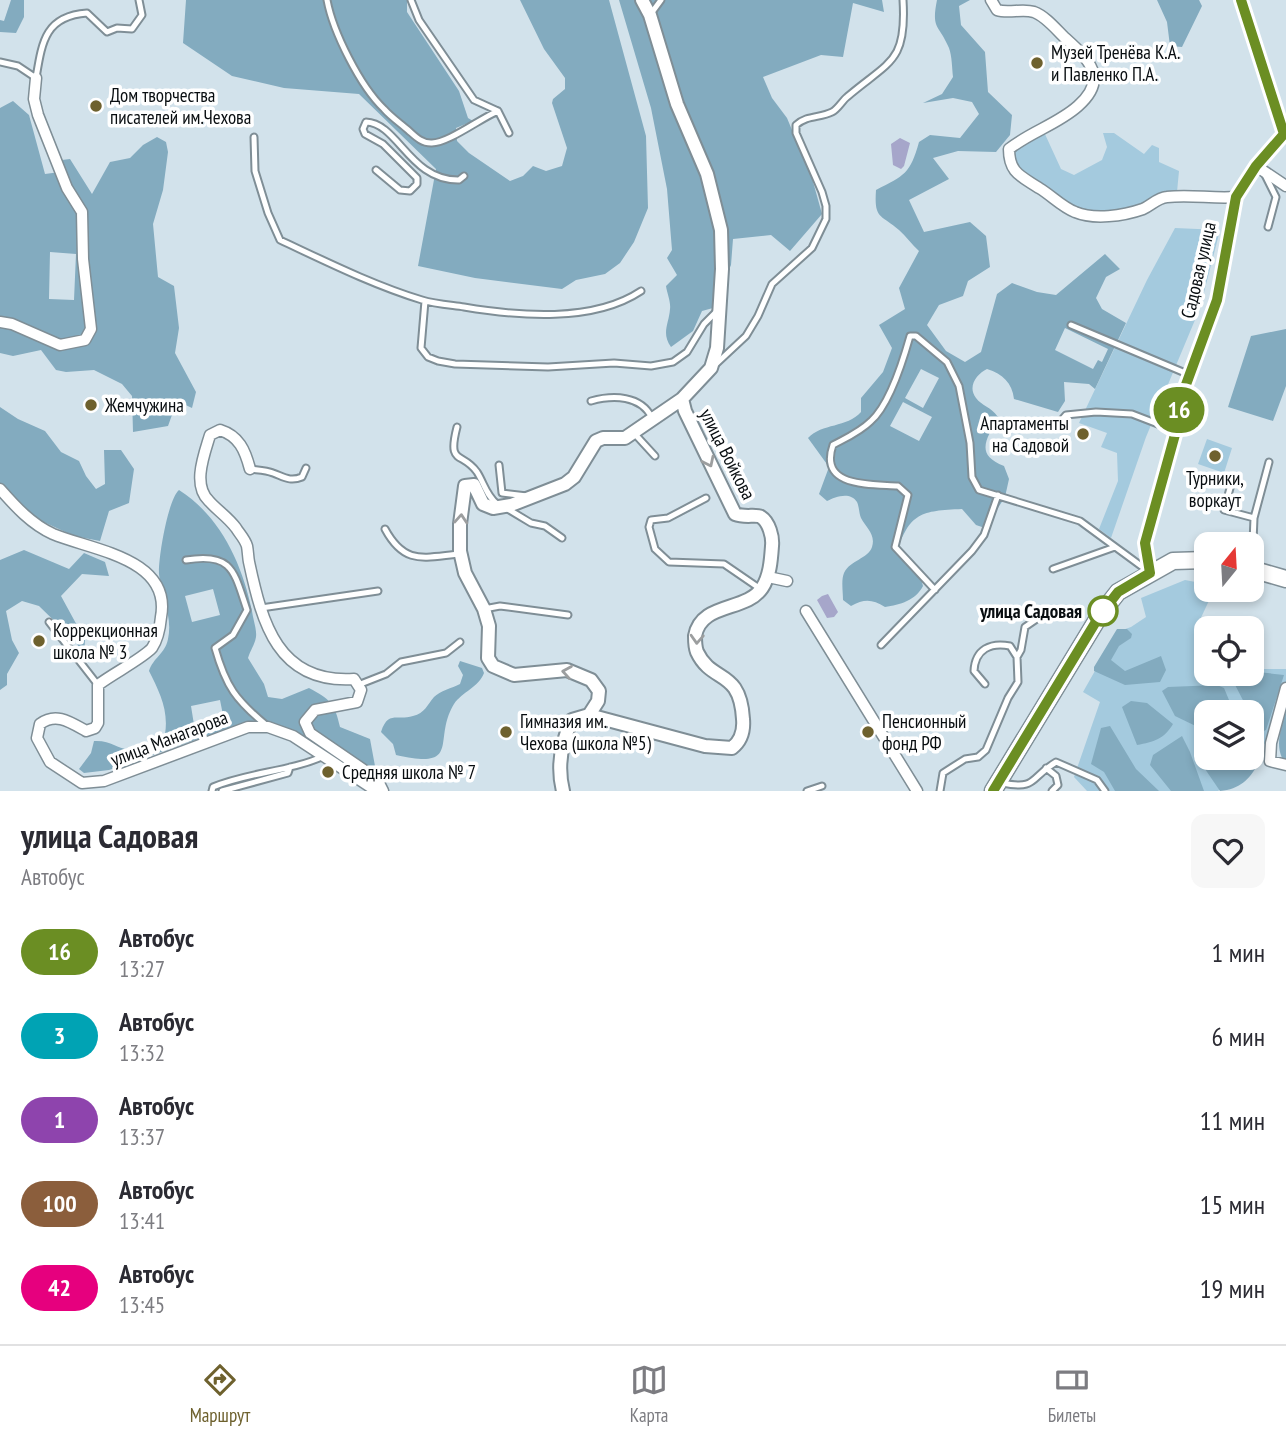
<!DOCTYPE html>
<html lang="ru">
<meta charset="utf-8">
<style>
body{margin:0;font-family:"PT Sans Narrow",sans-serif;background:#f7f7f7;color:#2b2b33;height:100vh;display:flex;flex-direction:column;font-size:26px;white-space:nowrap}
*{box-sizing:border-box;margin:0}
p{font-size:23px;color:#7c7c81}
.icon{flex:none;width:38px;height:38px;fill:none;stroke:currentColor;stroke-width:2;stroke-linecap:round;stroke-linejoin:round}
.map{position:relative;height:791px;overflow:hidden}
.details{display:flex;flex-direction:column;background:#fff;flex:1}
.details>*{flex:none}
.badge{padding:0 14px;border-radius:23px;font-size:24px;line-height:46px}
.needle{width:46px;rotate:18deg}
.controls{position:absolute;left:1194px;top:532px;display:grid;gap:14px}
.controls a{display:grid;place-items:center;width:70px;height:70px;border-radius:14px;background:#fff;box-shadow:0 4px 10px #0003;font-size:35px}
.map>.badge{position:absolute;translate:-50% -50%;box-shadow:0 0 0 4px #fff}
.round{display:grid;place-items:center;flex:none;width:74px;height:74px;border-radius:14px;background:#f7f7f7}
.head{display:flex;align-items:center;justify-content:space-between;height:119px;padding:0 21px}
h1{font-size:33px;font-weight:700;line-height:52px}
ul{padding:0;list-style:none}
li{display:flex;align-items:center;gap:21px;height:84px;padding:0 21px}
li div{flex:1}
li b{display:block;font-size:26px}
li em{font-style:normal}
li .badge{min-width:77px;font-weight:700;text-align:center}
.tabs{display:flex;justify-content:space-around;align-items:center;height:98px;border-top:2px solid #e1e1e2;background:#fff;font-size:19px;color:#7c7c81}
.tabs a{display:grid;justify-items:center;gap:4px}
.tabs .active{color:#6e612e}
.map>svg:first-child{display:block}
.green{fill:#a4cade;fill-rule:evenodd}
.forest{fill:#83abbf;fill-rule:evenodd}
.water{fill:#a6a6ca}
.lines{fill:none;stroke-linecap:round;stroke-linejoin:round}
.service-casing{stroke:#7f8e96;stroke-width:9}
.minor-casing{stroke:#7f8e96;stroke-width:13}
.tertiary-casing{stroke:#7f8e96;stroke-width:16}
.primary-casing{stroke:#7f8e96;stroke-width:19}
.service{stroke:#fff;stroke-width:5}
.minor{stroke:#fff;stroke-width:10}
.tertiary{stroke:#fff;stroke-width:12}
.primary{stroke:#fff;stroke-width:16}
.oneway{stroke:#9c9e9f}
.line-casing{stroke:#fff;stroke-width:16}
.line{stroke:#6b8e23;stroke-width:10}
.poi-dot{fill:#6e612e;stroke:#fff;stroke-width:2.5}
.stop-dot{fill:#fff;stroke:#6b8e23;stroke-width:3.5}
.labels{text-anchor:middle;stroke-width:7;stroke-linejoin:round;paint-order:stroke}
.poi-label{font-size:19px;fill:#080d10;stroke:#fff;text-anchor:start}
.street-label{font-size:19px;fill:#080d10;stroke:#fff}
.stop-label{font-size:19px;font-weight:bold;fill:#080d10;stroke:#fff;text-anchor:end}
</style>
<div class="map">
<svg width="1286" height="791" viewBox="0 0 1286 791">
<rect width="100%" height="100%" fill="#d2e2eb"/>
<path class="green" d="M1044,132L1061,169L1074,175L1102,160L1107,147L1103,133H1114L1144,154L1152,145L1159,148V162L1179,171L1177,192C1151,202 1111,218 1083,210C1060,203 1038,183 1018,170L1012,161L1013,150Z
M1175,228L1220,230L1200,308L1146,437L1111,538L1099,529L1118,481L1117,453L1101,447L1107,433L1079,423L1147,280Z
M1207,439L1232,448L1224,473L1198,464Z
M1185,580L1206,584V590H1214L1198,624L1206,639V674H1251V669H1286V685L1269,740L1261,747L1252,763L1218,791H1087L1074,777L1100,702L1083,692L1117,632L1131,627L1146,617L1141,598ZM1206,712H1251V758H1206Z"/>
<path class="forest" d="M11,0H24V17L16,33L0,32V20L4,21Z
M186,0H407V12L459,91L468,118L473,121L456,128L457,141L469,153L510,181L523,176L533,166L546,171L562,166L567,148L552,103L553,99L565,89V78L544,49L520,0H609L646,136L648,208L634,242L620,263L605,274L576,280L562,289L475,278L418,266L436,169L359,94L284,88L232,76L183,43Z
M619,0H882L884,12L853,3L843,57L821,55L763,77L772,98L787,118L812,178L822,214L790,251L771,235L733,239L731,265L713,308L702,311L693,331L671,347C661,333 669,324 670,309C671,302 667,293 666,286L677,275L667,258L672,250L667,189L651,108Z
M937,0H970L959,6L961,25L985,52L988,92L1012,115L1010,135L996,152L958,151L933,158L949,179L909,200L924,232L970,222L986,236L990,267L968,281L963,296L939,305L927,325L946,351L965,362L981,352L997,294L1012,283L1037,292L1056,295L1105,254L1120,269L1106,277L1096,298L1102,309L1126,323L1095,389L1089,384L1064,382L1065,401L1058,412L1014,399C1012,383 1003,374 987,369C977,374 967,386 976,398C982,406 990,406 998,417C987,439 974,454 1004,466L1009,479L1005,497L985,528L976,525L962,509C921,511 910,512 896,554L921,579L923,586C916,600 900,605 885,607C872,599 864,599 851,606L843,600C843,592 841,580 844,573C850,560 868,559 872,547C876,534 866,528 861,518C859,513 859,506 857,502C850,491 835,497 827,501L819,494L829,467L808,438C822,423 847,428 861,412V398L883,372L892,348L879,325L905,309L899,288L919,251C912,245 906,236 899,230C880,214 874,219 876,190C905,175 910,174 919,142L930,135L960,138L979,114L972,102L953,98L923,103L942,94L953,77C952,68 952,56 949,48C939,24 931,30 937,0ZM1065,328L1108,349L1102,362L1098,360L1093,369L1055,350ZM921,369L939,378L923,408L905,398ZM903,402L932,417L919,441L890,426Z
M1157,0H1199L1202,6L1182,47L1170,46L1167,22Z
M13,101L29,115L45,174L60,172L62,160L70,159L92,194L110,162L130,158L143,145L157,137L166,142L168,152L163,190L153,224L158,277L174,286L179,328L175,353L196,392L192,408L177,401L168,426L133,432L132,396L122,384L94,370L66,372L56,370L41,350L13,356L0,353V108ZM50,252L76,254L74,300L49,299Z
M1286,329V386L1273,421L1228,407L1251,336Z
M0,407L18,419L45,431L61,452L79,461L86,476L96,489L105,484L104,450H121L134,469L129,503L109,511L100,541L74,536L35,518L0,485Z
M179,490C220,516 242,563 252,611C253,619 257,630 256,637C255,644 250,651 248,658L264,684L268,697L282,699L309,688C330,699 335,704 340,727L370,739L375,766L373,774L365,775L357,773L336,755L293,730L270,722L204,737L109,770L84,773L79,769L91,753L94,741C111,740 117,749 128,749C136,749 159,739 165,734C169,710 159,691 149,671C153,658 165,654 168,639C173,616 161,597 159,574C158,559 168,499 179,490ZM213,589L220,615L192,622L185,596ZM220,700L225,725L195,731L191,706Z
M24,550L69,569L84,553L105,562L109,576L82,574L61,596L85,640L84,656L76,642L39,606L22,601L6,611L12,640L19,653L7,674V685L0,690V560Z
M1117,629H1127L1132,634L1131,638L1119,646L1111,660L1125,671L1161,656L1166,670L1160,682L1125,685L1094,671V667Z
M460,661L482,668L484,673C479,687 462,692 454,704C432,740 463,770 396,755L393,744L381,732C388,710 397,721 413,716C425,713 427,705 434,697C440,691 452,688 460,684L463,675L458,666Z
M1258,672L1284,675L1266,730L1259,733L1251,717V712H1249L1231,677Z
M1217,685L1224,688L1234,712H1206V731L1175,716L1162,691L1168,687Z
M1131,701L1147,703L1173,724C1164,739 1154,742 1137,745L1122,707Z
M1286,711V760L1282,758C1275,742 1282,727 1286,711Z
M1110,726L1136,769L1159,791H1115L1104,772L1091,764L1101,728Z
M1182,736L1190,752L1204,791H1171L1150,765L1153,755Z
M1196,740L1206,741V758H1244L1258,764C1249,780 1240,789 1220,791L1205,769Z"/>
<path class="water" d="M900,138L910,143L904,166L901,169L893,165L891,144Z
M828,594L838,612L834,617L827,618L817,600L822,596Z"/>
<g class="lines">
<defs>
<path id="service" d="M327,0C333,32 360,86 384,109C391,117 400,123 408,130C415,136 421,143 431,143C447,144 481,118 498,111L509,133
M411,0L419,20L474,100L498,111
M650,15L661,0
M0,62L18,66L36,78C42,42 45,16 87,13L107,32L117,28L132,29L142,15L139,0
M254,137L255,171L268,213L280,240C327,262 373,285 422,300C435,304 450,305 464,307C518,316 593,323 641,291
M376,170L400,190L410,191L417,184V178L383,144L365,134L363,129L366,122C398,123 410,181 459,180L464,176
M1265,175L1276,197L1268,227
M425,301L421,348L428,357L438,361L455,364L548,367L614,363L651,366L673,362L687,352L704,324L716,312
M1071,325L1190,375
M716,364L746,336L758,316L772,284L812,248L826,219V206L822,192L796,133V125C807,115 820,118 832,112C838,109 842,101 847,97C889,61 907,63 903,0
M591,401C613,395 641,395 652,418
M1059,423L1066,415L1096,412L1132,414L1176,431
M457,427C447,466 462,451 477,472C484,483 486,495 497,504
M633,432L655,456
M499,465L502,493L527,496
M250,469C257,470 266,470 273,473C284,477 290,482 302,477L306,468
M1232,481L1224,510L1254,518L1252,566
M706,498L668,518L651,520L649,527L655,549L669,562L724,564L759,588
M506,508L531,523L545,526L562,538
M1254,518L1269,462
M385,529C405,566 424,557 461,554
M186,560C233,552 234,572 247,610L233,635L215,648C226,687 236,700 266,725
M1053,569L1115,547
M935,590L895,547L908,495L898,486C871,484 818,488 833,445C846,438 860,432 871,421C890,404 903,361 910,336H916L947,362L959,386L970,443L972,477L979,490L1080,521L1148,571
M261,608L378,591
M484,609L500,606L568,615
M49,622L98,685
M881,645L972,551L984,535L998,495
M985,684L974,671C975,649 991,642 1010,646L1017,657
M358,685L386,674L401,662L446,653L460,642
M1046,768L1056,776L1058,785L1052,791
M1002,783C1038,790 1029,778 1056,762L1097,780L1105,791
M212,791L213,787C248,772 289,772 324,756
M222,791L288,773L290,767
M807,791L822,786
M940,791L943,773L965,759L978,757L986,750L1008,698L1018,682L1017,657L1021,650L1025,627L1044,614"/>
<path id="minor" d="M991,0L997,10C1009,14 1022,8 1034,12C1045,16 1055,28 1063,36C1086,57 1111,77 1078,106C1058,124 1030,132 1009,149C1009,173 1021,176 1039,188C1051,195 1062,207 1075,212C1094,220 1123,216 1143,209C1152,205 1157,198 1167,197C1190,194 1213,199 1236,197
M1241,0L1284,134
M1256,166L1286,186
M0,322L12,324L60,345L85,340L91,329L83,259L82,212L67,188L38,115L34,99L36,78
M250,469C245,450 239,436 220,430L210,435C204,455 192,485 209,501C218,511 228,517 236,528C239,533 245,539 247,546C248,551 248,557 249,562C262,623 278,684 354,679L361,690L357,702L315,710L305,722L310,733L377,779L383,791
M0,489C15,506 31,524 53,534C91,550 172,558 161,617C160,628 158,639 152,648C142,659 112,674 98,685V723L95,728L86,731C70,722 56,712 40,724L37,738L50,762L82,783L104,781L248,727H268L293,736L372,788L373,791
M1150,573L1145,543L1176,431L1180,401L1217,300L1236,197L1256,166L1286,132
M768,577L787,581
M806,611L917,791
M1286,688L1271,743L1270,761L1286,765"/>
<path id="tertiary" d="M589,715L598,701L599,691L591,680L567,670L514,675L493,666L488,658L489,626L484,609L465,573L460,551V524L465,486L474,485L483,504L493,508L511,505L565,484L574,477L596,441L603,438H625L682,399L711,368L717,348L722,269L721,230L707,174L677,104L650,15L642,0
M563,791C557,767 561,743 572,720L589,715L705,746L732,748C741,741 744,730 743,719C740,668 712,684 697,652C695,647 695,640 695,636C701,602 746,612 762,588C770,576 771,560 772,546C773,537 769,522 761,517C756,514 745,518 735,514L685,411L682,399"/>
<path id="primary" d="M1251,569L1286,579
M993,791L1100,615L1118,592L1173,561L1206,560"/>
</defs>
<use href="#service" class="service-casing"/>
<use href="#minor" class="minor-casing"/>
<use href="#tertiary" class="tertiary-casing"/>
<use href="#primary" class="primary-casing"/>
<use href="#service" class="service"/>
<use href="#minor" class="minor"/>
<use href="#tertiary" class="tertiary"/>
<use href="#primary" class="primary"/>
</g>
<defs><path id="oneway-chevron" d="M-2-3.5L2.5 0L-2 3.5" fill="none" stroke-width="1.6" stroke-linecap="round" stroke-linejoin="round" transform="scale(1.75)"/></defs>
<g class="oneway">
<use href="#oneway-chevron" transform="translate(709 462) rotate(64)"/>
<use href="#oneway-chevron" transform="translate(461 519) rotate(-86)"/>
<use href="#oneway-chevron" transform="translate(697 639) rotate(93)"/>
<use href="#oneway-chevron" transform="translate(567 672) rotate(-171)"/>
</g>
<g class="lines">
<defs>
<path id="line" d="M993,791L1100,615L1118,592L1150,573L1145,543L1176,431L1180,401L1217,300L1236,197L1256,166L1284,134L1241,0"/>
</defs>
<use href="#line" class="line-casing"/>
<use href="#line" class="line"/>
</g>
<g class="poi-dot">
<circle cx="1037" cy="63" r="7"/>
<circle cx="96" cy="106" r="7"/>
<circle cx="91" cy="405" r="7"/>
<circle cx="1083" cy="434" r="7"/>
<circle cx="1215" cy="456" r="7"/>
<circle cx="39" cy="641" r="7"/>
<circle cx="506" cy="732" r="7"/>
<circle cx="868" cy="732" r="7"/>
<circle cx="328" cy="772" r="7"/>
</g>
<circle class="stop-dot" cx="1103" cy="611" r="14"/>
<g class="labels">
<g class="poi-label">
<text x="1051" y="59">Музей Тренёва К.А.<tspan x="1051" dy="22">и Павленко П.А.</tspan></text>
<text x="110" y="102">Дом творчества<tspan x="110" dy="22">писателей им.Чехова</tspan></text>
<text x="105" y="412">Жемчужина</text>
<text x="1069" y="430" text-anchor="end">Апартаменты<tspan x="1069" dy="22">на Садовой</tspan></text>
<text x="1215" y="485" text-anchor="middle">Турники,<tspan x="1215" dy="22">воркаут</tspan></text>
<text x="53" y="637">Коррекционная<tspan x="53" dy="22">школа № 3</tspan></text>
<text x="520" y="728">Гимназия им.<tspan x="520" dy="22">Чехова (школа №5)</tspan></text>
<text x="882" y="728">Пенсионный<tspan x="882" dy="22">фонд РФ</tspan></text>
<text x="342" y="779">Средняя школа № 7</text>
</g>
<g class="street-label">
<text transform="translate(1198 270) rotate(-77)" y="7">Садовая улица</text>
<text transform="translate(728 454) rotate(63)" y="7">улица Войкова</text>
<text transform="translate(169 738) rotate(-21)" y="7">улица Манагарова</text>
</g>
<g class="stop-label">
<text x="1082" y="618">улица Садовая</text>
</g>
</g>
</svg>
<div class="controls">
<a><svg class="needle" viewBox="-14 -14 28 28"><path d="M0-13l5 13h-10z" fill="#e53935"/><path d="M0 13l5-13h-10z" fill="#7c7c81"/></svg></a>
<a><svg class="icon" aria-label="locate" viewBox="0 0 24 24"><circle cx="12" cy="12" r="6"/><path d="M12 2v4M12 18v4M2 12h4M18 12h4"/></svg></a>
<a><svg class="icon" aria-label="layers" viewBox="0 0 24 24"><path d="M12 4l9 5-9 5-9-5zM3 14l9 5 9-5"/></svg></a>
</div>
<b class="badge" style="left:1179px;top:410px;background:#6b8e23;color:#fff">16</b>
</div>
<section class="details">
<div class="head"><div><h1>улица Садовая</h1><p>Автобус</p></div><a class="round"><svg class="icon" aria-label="heart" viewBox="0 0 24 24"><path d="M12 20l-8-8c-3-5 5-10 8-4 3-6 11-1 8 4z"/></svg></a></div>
<ul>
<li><span class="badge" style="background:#6b8e23;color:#fff">16</span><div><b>Автобус</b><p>13:27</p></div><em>1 мин</em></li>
<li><span class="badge" style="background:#00a3b4;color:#fff">3</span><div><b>Автобус</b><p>13:32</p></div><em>6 мин</em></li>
<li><span class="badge" style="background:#8e44ad;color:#fff">1</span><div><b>Автобус</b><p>13:37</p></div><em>11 мин</em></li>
<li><span class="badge" style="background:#8b5e3c;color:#fff">100</span><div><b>Автобус</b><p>13:41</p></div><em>15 мин</em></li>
<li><span class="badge" style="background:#e6007e;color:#fff">42</span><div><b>Автобус</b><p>13:45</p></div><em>19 мин</em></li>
</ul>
</section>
<nav class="tabs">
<a class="active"><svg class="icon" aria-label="directions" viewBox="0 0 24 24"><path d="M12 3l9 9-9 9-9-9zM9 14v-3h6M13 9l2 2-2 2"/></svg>Маршрут</a>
<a><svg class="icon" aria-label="map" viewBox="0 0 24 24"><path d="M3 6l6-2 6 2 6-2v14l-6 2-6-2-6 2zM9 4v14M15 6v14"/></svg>Карта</a>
<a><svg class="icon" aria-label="tickets" viewBox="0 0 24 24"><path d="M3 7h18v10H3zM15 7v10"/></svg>Билеты</a>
</nav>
